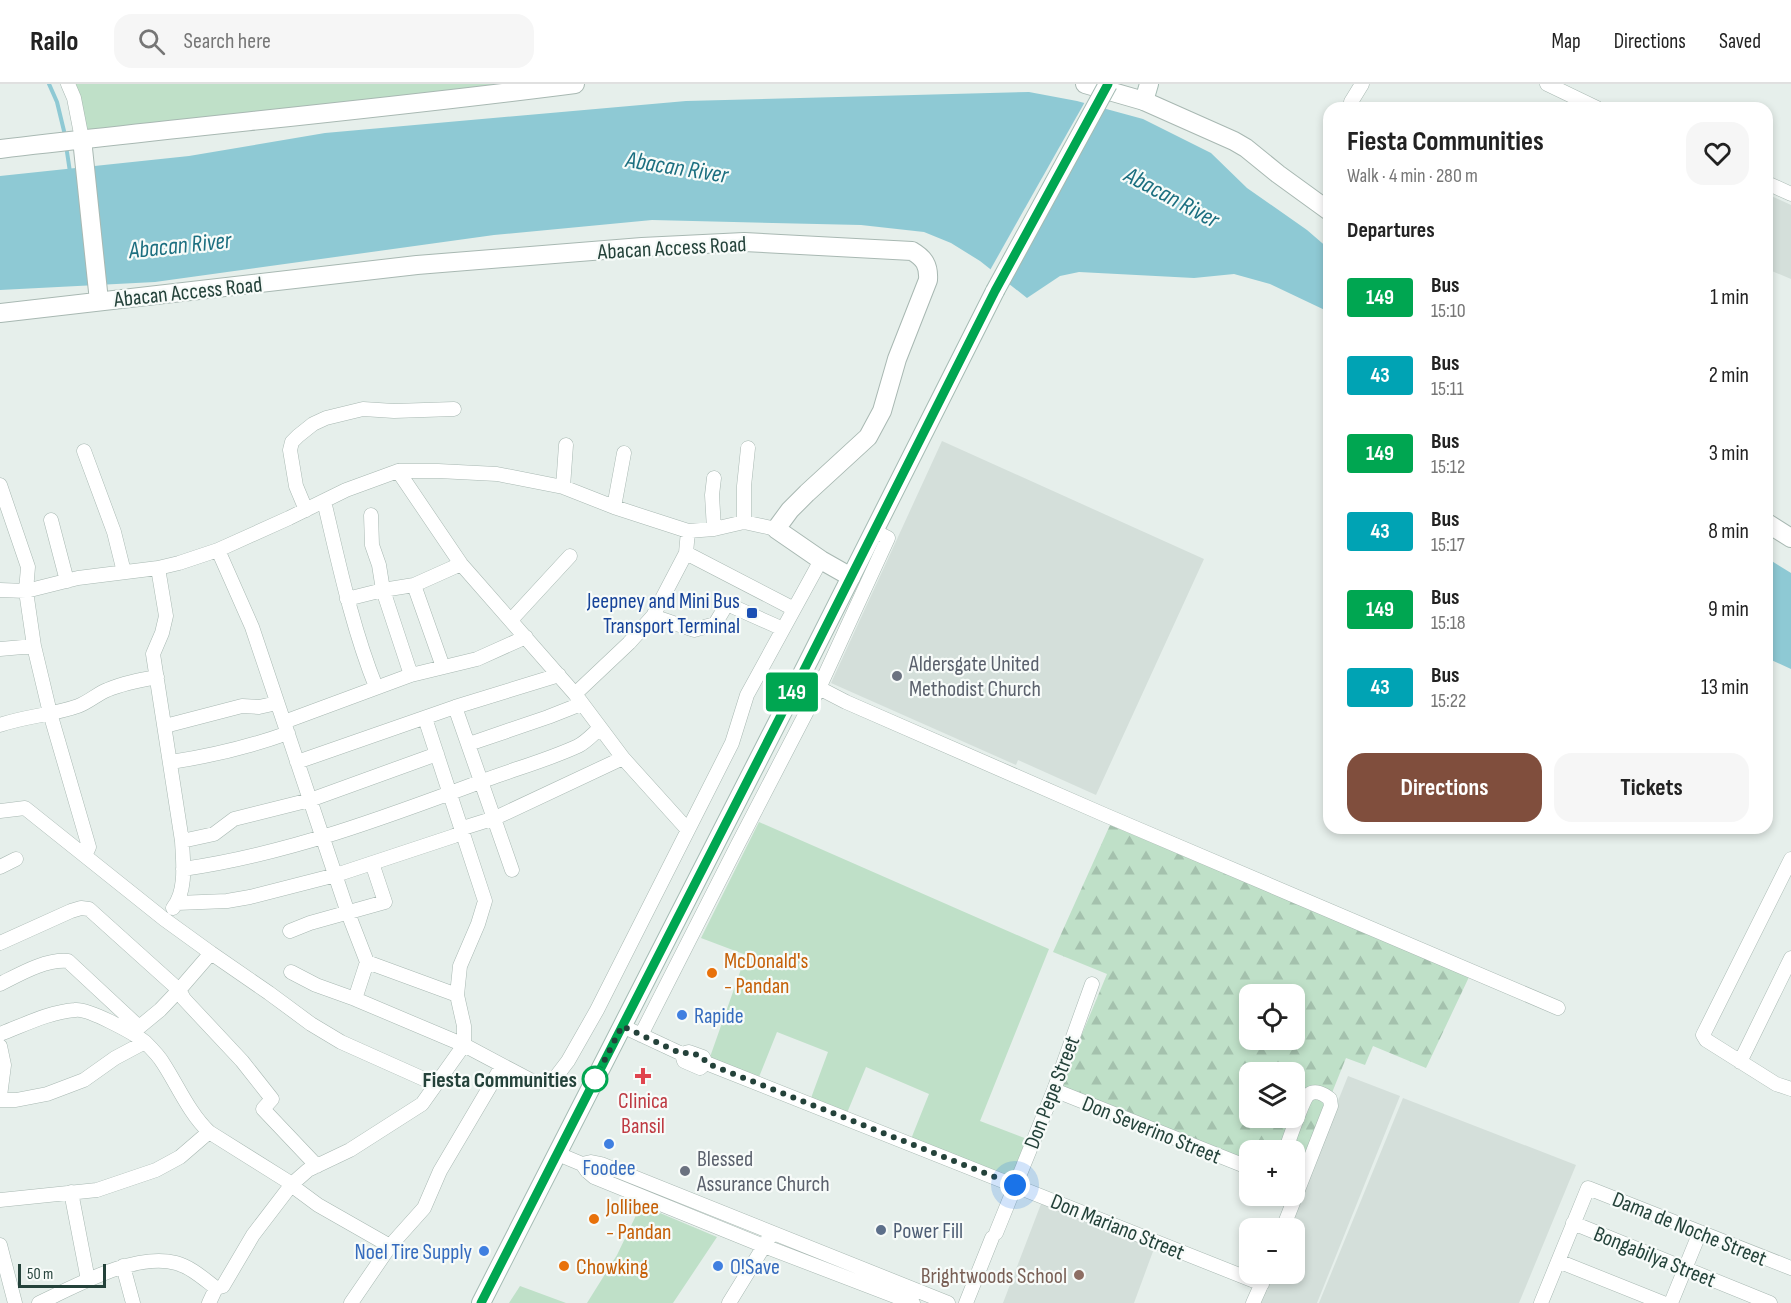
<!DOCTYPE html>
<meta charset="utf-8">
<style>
body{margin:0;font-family:"Sofia Sans Condensed",sans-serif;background:#f6f6f6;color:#222;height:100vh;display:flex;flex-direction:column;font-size:22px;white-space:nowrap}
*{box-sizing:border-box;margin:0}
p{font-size:20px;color:#767676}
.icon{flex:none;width:33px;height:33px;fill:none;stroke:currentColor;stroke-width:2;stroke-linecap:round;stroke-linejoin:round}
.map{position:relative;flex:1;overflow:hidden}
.drawer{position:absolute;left:1323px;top:18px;width:450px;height:732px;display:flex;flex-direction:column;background:#fff;border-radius:18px;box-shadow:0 3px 9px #0003}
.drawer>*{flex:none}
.badge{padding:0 12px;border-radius:4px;font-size:21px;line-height:39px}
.tools{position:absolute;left:1239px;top:900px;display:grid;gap:12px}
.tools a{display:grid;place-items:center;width:66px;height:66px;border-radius:12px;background:#fff;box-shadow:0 3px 9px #0003;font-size:30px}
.scale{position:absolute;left:18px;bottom:15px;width:88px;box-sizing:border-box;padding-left:6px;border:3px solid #24423a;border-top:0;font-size:16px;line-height:21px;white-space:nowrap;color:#24423a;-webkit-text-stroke:4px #f7fbf9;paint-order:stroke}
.you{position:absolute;width:30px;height:30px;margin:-15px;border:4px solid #fff;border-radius:50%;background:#1a73e8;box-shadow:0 0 0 9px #1a73e833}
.map>.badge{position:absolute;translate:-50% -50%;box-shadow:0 0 0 3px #fff}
h2{padding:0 24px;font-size:22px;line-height:54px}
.round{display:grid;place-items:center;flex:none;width:63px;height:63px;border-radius:18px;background:#f6f6f6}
.headline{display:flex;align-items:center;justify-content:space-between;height:102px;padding:0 24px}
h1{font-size:28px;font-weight:700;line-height:45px}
.action{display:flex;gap:12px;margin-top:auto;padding:12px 24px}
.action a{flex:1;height:69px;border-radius:18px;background:#804e3d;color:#fff;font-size:24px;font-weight:700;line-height:69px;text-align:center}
.action a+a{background:#f6f6f6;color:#222}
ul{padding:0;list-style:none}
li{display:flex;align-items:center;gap:18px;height:78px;padding:0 24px}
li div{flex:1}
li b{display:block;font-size:22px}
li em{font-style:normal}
li .badge{min-width:66px;font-weight:700;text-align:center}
header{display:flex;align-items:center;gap:36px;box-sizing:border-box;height:84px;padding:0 30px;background:#fff;border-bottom:2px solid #e0e0e0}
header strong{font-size:28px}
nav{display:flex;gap:33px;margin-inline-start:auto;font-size:21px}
.search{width:420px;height:54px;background:#f6f6f6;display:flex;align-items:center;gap:15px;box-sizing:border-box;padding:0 21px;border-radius:18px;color:#767676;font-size:22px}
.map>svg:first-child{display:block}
.built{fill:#d4dfda}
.grass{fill:#bfe0c8}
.forest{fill:url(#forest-firs);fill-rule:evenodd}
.water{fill:#8ec9d4}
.pier{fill:#e6efeb}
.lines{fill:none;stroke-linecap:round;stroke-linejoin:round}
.stream{stroke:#8ec9d4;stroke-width:4}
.minor-casing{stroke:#a8b8b2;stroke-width:15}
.tertiary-casing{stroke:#a8b8b2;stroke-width:20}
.secondary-casing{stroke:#a4bbb3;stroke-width:20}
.minor{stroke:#fff;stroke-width:14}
.tertiary{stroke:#fff;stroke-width:18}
.secondary{stroke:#fff;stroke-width:18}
.secondary-bridge-casing{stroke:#a4bbb3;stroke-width:20;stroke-linecap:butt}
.secondary-bridge{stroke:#fff;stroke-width:18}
.line-casing{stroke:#fff;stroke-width:14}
.line{stroke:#00a651;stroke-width:9}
.walk{stroke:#24423a;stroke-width:6;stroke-dasharray:0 10.8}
.transit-dot{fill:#1a4fb4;stroke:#f7fbf9;stroke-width:2}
.worship-dot{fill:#6b7280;stroke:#f7fbf9;stroke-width:2}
.food-dot{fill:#e8710a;stroke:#f7fbf9;stroke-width:2}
.shop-dot{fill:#3f7fe0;stroke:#f7fbf9;stroke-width:2}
.health-dot{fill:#e0444e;stroke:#f7fbf9;stroke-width:2}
.stop-dot{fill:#fff;stroke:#00a651;stroke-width:3}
.service-dot{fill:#5c6f8a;stroke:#f7fbf9;stroke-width:2}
.education-dot{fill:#8d6e63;stroke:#f7fbf9;stroke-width:2}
.labels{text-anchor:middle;stroke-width:4.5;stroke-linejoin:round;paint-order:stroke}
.street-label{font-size:22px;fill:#24423a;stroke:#f7fbf9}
.transit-label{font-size:22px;fill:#164399;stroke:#f7fbf9;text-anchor:end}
.worship-label{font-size:22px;fill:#5b616d;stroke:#f7fbf9;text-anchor:start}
.food-label{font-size:22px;fill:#c56008;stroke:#f7fbf9;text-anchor:start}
.shop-label{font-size:22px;fill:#366cbe;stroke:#f7fbf9;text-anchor:start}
.stop-label{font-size:22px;font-weight:bold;fill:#24423a;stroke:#f7fbf9;text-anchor:end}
.health-label{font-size:22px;fill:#be3a42;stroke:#f7fbf9}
.service-label{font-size:22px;fill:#4e5e75;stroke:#f7fbf9;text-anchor:start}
.education-label{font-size:22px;fill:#785e54;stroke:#f7fbf9;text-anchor:end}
.water-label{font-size:24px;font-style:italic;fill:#1c6f80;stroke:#f7fbf9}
</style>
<header>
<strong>Railo</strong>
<div class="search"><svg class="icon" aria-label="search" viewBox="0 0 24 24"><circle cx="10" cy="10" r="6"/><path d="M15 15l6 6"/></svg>Search here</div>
<nav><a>Map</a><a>Directions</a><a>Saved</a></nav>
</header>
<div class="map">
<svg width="1791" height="1219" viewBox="0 0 1791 1219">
<defs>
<pattern id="forest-firs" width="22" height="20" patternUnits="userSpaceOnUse" patternTransform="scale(1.5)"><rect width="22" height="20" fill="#bfe0c8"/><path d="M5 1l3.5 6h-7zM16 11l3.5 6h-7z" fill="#a4c1ad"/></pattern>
</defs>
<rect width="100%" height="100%" fill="#e6efeb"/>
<path class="built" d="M1767,110L1791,121V195L1767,185Z
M942,357L1204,475L1096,711L1018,676L1016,681L831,599Z
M1348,992L1400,1012L1317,1219H1257L1269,1190H1294V1144H1287Z
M1403,1014L1576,1081L1519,1219H1319Z
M1041,1120L1155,1162L1134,1219H1003Z"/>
<path class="grass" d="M73,0H516L87,48Z
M759,738L1049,865L980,1037L1027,1055L1012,1093L1008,1094L911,1055L929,1010L866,983L847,1029L811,1014L828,968L777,948L759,993L710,973L746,871L701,854Z
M641,1121L717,1153L673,1219H587L617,1171Z
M520,1202L566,1219H509Z"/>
<path class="forest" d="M1110,741L1469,893L1426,984L1373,962L1365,981L1346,974L1296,1098L1294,1097V1066H1250L1249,1079L1060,1003L1107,890L1053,868ZM1250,910H1294V956H1250ZM1250,988H1294V1034H1250Z"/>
<path class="water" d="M1029,8L1077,17L1143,35L1211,69L1247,104L1307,146L1329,165V228L1270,200L1234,190L1194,194L1079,188L1060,192L1027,214L980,177L951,159L924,148L861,141L652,136L494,151L155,198L0,206V92L189,72L325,49L686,17Z
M1767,474L1791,489V585L1767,574Z"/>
<path class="pier" d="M1086,16L1106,21L1005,201L989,188Z"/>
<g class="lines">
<path class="stream" d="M49,0L57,18L64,47
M67,68L70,88"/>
<defs>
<path id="minor" d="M68,0L74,14L82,55
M1547,0L1597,24
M1351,24V18L1362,0
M1767,99L1791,110
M84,367L114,448L124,488
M398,387L461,480L575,610L623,674L687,745
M714,394L712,411L714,445
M0,401L28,483L26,507L34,562L50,629L89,763L85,772
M563,403L566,361
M324,417C339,480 352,543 376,603
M614,423L624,369
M306,426L296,402L290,366L292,358L298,352L313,340L326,334L363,325L394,327L454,325
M371,431L372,461L379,481L383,506L411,591
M51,436L67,497
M744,438V402L748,364
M218,466L252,543L348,829L367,878L355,915
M686,469L794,525
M158,484L166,532L162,549L153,570L182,757C183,777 187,807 173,824
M414,501L443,583
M0,506L26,507L78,494L158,484L179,479L218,466L289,434L346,406L398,387H438L497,390L563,403L614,423L688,447L714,445L744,438L776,445
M347,515L383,506L414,501L461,480
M653,532L686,469L688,447
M511,536L570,472
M0,565L34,562
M819,604L846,618L1105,731L1558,924
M575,610L629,559L653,532L694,546L715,540L727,520L783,545
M455,623L512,786
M425,634L485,817L478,840L460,882L457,911L464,942V961L530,996L536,998L549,997L555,994L568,977L597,926L732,659L747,611L821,476
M284,638L411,591L477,575L526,553
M0,641C25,632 53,631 78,622C89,618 97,610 107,606C123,599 140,596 157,593
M165,642L242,622L259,623L277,619
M469,660L548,633L581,620
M171,678C211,672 249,663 288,649
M297,678L455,623L559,591
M0,727L25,724L164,835L211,869L269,909L311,940L341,958L435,1000
M182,757L214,750L234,735L310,716L437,670
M1791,775L1703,951L1706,956L1776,1000L1791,1005
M0,783L16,775
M183,785C288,770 389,732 488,695C518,684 550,675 578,662C586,658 593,650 599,645
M177,819L227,817L250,813L336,791L454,752L460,749L463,744L495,734L623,674
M290,847L310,839L385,818L372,779
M0,859L71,827L81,824L89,825L179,906L211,869
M367,878L457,911
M0,900C20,890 45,875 68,877L139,943
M622,942L682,970L689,968L703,973L706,979L1262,1200
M132,949L160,926L179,906L184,915L242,977L272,1015L263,1025L317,1082
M0,950C24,941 49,928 75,926C88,924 134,949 145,958C151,964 159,972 163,979C178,1002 189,1029 209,1048L292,1100L308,1086L350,1066L422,1020L464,961L355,915L316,901L291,888
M641,951L737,762L819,604L888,454L874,447
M0,962L4,981L0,1012
M682,970L684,977L700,984L706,979
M1740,978L1791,874
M1054,1006L1250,1084
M0,1016H16L47,1010L84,996L115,974L145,958
M558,1070L582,1080L591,1078L601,1080L948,1219
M582,1080L587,1087L594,1093L764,1162L913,1219
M291,1101L318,1121L390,1162
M71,1108L88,1196
M0,1116L97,1106L156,1086L180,1073L209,1048
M1573,1139L1770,1219
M1283,1144L1331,1022L1330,1015C1324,1010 1315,1005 1308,1011C1303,1016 1288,1058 1286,1066
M996,1149L1054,1006L1092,900
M0,1161L15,1219
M1558,1177L1663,1219
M123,1182L133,1219
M39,1219C76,1202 135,1168 176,1179C191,1183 204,1195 216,1204
M209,1219L216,1204L223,1202L253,1151L292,1100
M351,1219L390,1162L424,1124L440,1087L502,982
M729,1219L769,1154
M966,1219L992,1154
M1253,1219L1266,1190
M1541,1219L1588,1104L1791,1184
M1671,1219L1700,1148"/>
<path id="tertiary" d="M1085,0L1144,17L1234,57L1246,64L1278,90L1329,127
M82,55L99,217
M0,65C191,42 383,25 575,0
M0,229L417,181L642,163L744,158L912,167C924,174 929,181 928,196L897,275L882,327L868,353L807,409L790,426L776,445L821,476L851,493
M1767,439L1791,454"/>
<path id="secondary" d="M1144,17L1149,0
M481,1219L800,594L995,207"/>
</defs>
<use href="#minor" class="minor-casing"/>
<use href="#tertiary" class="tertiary-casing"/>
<use href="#secondary" class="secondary-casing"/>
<use href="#minor" class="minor"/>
<use href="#tertiary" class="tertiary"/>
<use href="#secondary" class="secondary"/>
<defs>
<path id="secondary-bridge" d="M995,207L1108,0"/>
</defs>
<use href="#secondary-bridge" class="secondary-bridge-casing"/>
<use href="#secondary-bridge" class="secondary-bridge"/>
</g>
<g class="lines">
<defs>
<path id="line" d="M481,1219L800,594L995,207L1108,0"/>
</defs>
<use href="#line" class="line-casing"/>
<use href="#line" class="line"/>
<path class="walk" d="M595,995L622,942L682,970L689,968L703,973L706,979L1015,1101"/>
</g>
<rect class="transit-dot" x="746" y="523" width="12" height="12" rx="3"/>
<g class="worship-dot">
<circle cx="897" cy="592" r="6"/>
<circle cx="685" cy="1087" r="6"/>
</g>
<g class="food-dot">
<circle cx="712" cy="889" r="6"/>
<circle cx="594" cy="1135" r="6"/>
<circle cx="564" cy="1182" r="6"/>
</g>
<g class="shop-dot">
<circle cx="682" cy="931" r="6"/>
<circle cx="609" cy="1060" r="6"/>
<circle cx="484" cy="1167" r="6"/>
<circle cx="718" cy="1182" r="6"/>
</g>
<path class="health-dot" d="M640 983h6v6h6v6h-6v6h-6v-6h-6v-6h6z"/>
<circle class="stop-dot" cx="595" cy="995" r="12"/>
<circle class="service-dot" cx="881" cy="1146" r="6"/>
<circle class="education-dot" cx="1079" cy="1191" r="6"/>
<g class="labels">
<g class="street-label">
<text transform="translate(672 163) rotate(-3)" y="8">Abacan Access Road</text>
<text transform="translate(188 207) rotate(-6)" y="8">Abacan Access Road</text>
<text transform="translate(1051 1008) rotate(-69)" y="8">Don Pepe Street</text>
<text transform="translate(1152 1045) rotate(22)" y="8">Don Severino Street</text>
<text transform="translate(1118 1142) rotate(22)" y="8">Don Mariano Street</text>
<text transform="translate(1690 1144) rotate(22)" y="8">Dama de Noche Street</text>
<text transform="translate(1655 1172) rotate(22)" y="8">Bongabilya Street</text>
</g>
<g class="transit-label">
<text x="740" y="524">Jeepney and Mini Bus<tspan x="740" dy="25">Transport Terminal</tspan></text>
</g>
<g class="worship-label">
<text x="909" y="587">Aldersgate United<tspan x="909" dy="25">Methodist Church</tspan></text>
<text x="697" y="1082">Blessed<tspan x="697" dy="25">Assurance Church</tspan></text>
</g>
<g class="food-label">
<text x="724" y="884">McDonald's<tspan x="724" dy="25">- Pandan</tspan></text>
<text x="606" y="1130">Jollibee<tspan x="606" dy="25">- Pandan</tspan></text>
<text x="576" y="1190">Chowking</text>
</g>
<g class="shop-label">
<text x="694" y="939">Rapide</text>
<text x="609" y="1091" text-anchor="middle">Foodee</text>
<text x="472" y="1175" text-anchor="end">Noel Tire Supply</text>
<text x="730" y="1190">O!Save</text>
</g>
<g class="stop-label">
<text x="577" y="1003">Fiesta Communities</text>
</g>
<g class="health-label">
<text x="643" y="1024">Clinica<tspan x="643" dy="25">Bansil</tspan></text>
</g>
<g class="service-label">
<text x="893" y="1154">Power Fill</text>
</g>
<g class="education-label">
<text x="1067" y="1199">Brightwoods School</text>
</g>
<g class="water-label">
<text transform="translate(677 83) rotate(9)" y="8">Abacan River</text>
<text transform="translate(1172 113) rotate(28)" y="8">Abacan River</text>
<text transform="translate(180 161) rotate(-6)" y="8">Abacan River</text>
</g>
</g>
</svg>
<div class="tools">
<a><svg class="icon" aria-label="locate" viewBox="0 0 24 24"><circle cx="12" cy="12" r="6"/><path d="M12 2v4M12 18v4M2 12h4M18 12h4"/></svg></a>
<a><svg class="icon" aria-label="layers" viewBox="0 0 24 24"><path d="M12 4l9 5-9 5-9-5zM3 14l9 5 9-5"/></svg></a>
<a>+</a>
<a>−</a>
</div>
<div class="scale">50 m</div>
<div class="you" style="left:1015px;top:1101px"></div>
<b class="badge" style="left:792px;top:608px;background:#00a651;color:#fff">149</b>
<section class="drawer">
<div class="headline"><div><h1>Fiesta Communities</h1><p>Walk · 4 min · 280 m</p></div><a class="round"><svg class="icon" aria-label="heart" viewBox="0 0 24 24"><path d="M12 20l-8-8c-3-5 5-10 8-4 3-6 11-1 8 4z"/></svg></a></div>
<h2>Departures</h2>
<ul>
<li><span class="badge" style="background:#00a651;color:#fff">149</span><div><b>Bus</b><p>15:10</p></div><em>1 min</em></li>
<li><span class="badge" style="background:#00a3b4;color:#fff">43</span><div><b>Bus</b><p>15:11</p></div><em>2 min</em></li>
<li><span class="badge" style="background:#00a651;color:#fff">149</span><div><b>Bus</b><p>15:12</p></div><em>3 min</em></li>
<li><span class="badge" style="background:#00a3b4;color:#fff">43</span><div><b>Bus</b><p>15:17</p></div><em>8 min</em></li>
<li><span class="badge" style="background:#00a651;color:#fff">149</span><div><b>Bus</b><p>15:18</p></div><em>9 min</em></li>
<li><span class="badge" style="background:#00a3b4;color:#fff">43</span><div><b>Bus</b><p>15:22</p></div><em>13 min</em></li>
</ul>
<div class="action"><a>Directions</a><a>Tickets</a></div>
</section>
</div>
